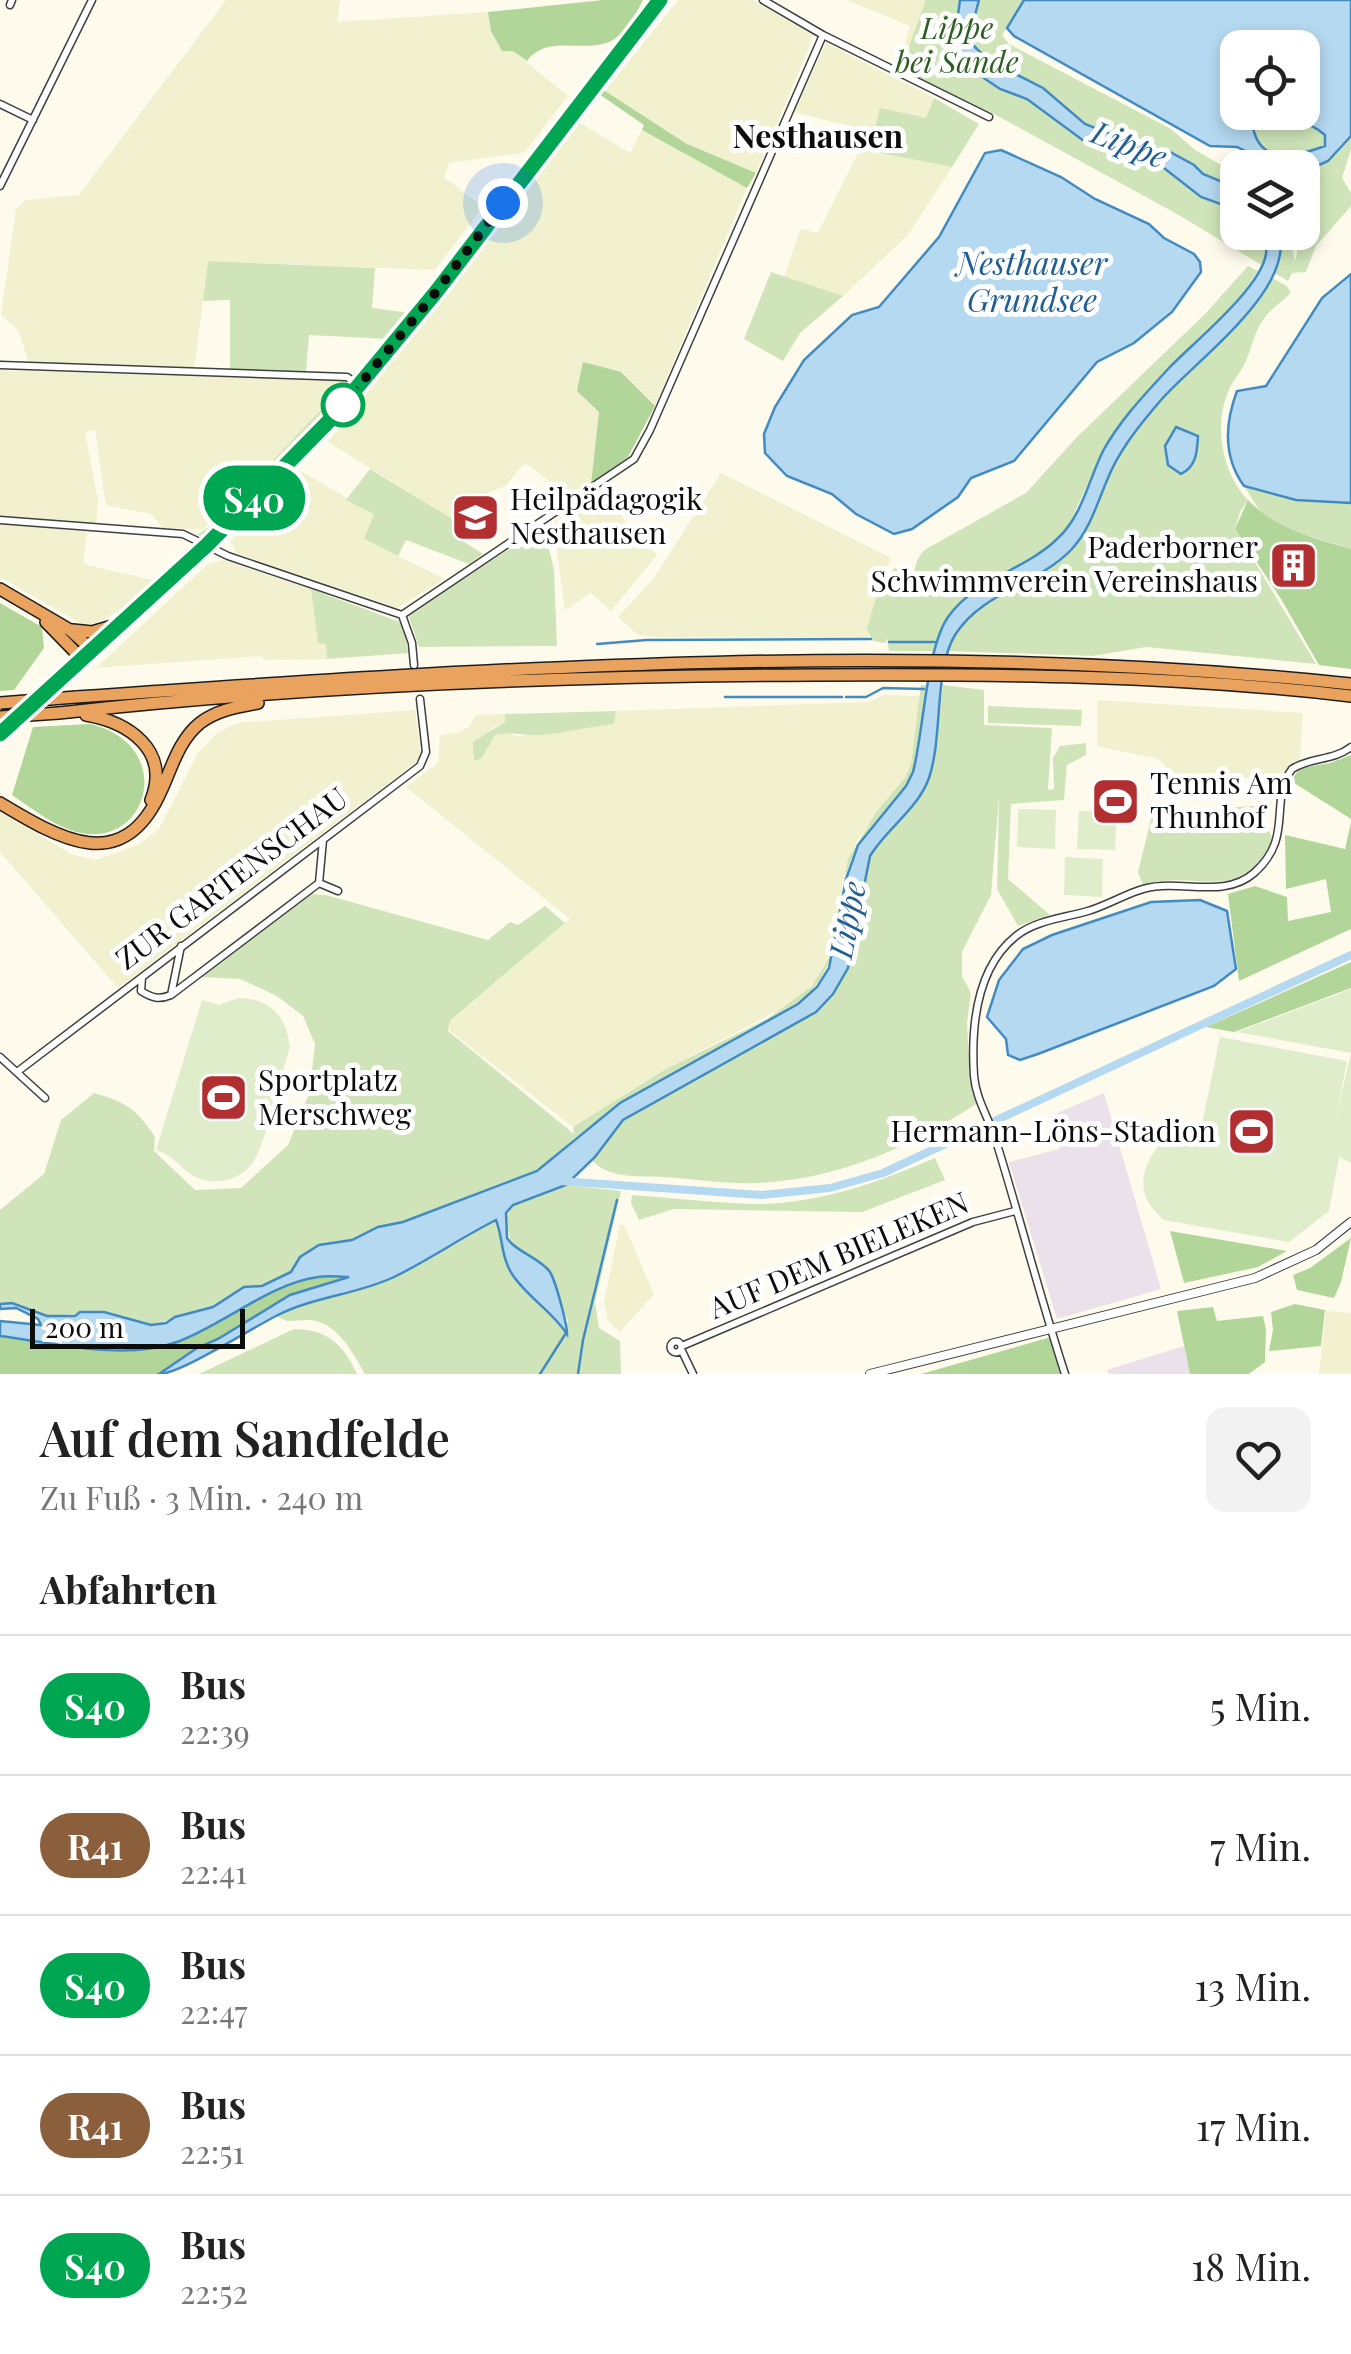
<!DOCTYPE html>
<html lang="de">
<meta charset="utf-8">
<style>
body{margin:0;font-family:"Playfair Display",serif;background:#f2f2f2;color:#222;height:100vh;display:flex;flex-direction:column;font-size:38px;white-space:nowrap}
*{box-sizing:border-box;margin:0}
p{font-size:32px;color:#767676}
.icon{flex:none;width:55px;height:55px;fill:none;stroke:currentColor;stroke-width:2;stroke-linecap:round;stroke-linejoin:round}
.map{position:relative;height:1374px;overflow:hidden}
.sheet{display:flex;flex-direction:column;background:#fff;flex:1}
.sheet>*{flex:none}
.badge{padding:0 20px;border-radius:32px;font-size:35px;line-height:65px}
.tools{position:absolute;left:1220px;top:30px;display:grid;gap:20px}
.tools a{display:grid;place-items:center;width:100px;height:100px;border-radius:20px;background:#fff;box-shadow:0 5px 15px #0003;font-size:50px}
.scale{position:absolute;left:30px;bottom:25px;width:215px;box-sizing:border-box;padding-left:10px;border:5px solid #0c0c0c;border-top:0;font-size:28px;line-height:35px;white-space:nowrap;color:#0c0c0c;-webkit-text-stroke:8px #fff;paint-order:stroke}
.you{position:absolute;width:50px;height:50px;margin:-25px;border:8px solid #fff;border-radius:50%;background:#1a73e8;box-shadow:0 0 0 15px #1a73e833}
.map>.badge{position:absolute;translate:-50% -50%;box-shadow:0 0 0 5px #fff}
h2{padding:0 40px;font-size:38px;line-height:90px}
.round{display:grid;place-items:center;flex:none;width:105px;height:105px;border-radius:20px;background:#f2f2f2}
.summary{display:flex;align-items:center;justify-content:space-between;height:170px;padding:0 40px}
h1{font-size:48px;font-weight:600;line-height:75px}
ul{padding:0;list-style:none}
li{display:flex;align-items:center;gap:30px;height:140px;padding:0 40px;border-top:2px solid #e0e0e0}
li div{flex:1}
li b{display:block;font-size:38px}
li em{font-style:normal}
li .badge{min-width:110px;font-weight:700;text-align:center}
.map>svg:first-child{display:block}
.industrial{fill:#eae1ea}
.farmland{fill:#f1f0cf}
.green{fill:#cfe5b9}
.forest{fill:#b2d59a}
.pitch{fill:#e0edca}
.water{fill:#b5d9f1;stroke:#428bc2;stroke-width:2.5;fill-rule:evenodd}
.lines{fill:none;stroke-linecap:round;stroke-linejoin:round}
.stream{stroke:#428bc2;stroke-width:2.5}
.canal{stroke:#b5d9f1;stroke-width:8}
.minor-casing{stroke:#3f3f3f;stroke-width:9}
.tertiary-casing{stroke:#3f3f3f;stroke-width:10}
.primary-casing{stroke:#1d1d1d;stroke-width:12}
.motorway-casing{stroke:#1d1d1d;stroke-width:14}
.minor{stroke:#fff;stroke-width:6}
.tertiary{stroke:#fff;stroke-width:8}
.primary{stroke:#eed26d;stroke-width:10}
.motorway{stroke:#e9a35f;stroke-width:11}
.motorway-bridge-casing{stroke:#1d1d1d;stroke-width:14;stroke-linecap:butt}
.motorway-bridge{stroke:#e9a35f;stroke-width:11}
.line-casing{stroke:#fff;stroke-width:22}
.line{stroke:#00a651;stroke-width:15}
.walk{stroke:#0c0c0c;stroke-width:10;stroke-dasharray:0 18}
.stop-dot{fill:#fff;stroke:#00a651;stroke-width:5}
.labels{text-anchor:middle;stroke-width:10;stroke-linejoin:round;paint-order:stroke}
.park-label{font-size:30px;font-style:italic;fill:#2d5f22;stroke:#fff}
.poi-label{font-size:30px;fill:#0c0c0c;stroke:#fff;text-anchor:start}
.street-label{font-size:30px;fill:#0c0c0c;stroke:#fff}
.neighbourhood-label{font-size:32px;font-weight:bold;fill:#0c0c0c;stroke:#fff}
.water-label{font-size:32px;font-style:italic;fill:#205e94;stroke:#fff}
</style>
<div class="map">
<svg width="1351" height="1374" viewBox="0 0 1351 1374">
<rect width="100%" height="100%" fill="#fefbed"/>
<path class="industrial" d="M1104,1093L1161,1289L1057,1319L1009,1162L1059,1149L1050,1116Z
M1184,1346L1190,1374H1109L1107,1370Z"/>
<path class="farmland" d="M226,0H340L337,22L488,12L491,31L502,51H513L568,96L524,153L449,163L444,177L483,207L435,270L208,261L194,371L29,363L18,330L1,315L16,209L26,200L79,195Z
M678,0H752L812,34L808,50L756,173L687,144L605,91Z
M847,0H927L906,66L899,63L910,26Z
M826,43L934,98L927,118L874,132L794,112Z
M580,123L630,153L642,130L747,188L655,406L621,372L599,412L591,484L571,498L525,463L505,486L462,503L451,518L328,442Z
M860,149L952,167L908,235L843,296L784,277L800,229L818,233Z
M0,370L340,381V390L284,451L203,529L163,528L151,514L106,505L95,430L85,432L98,501L96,525L0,515Z
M301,471L374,514L365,540L445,579L397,608L236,553L231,541Z
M721,473L891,558L873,608L868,638L657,637L638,635L618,617L654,578Z
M601,486L626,522L657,555L611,611L591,593L565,610L553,523Z
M0,523L87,532L83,564L153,580L121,609L103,620L85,626L0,577Z
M223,560L311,589L318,643H326L327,659L266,660L260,656L96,668L208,564Z
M885,695L920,696L911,764L905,779L857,840L843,879L831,955L825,970L798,1000L666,1069L573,1127L450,1031V1022L570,919L406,787L438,763L440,735L457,733L469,727L476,715L505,714V722L492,728L482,758L495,735L505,732L518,736L613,724L616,711L869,702Z
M1097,700L1303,713L1300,760L1281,778H1177L1158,759L1097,746Z
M415,710L421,754L415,763L118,988L0,852V812L71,854L96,860L138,845L159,829L198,753L216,734L237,723Z
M620,1225H624L654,1294L620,1332L608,1321L604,1302Z
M1326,1311L1351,1313V1374H1319Z"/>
<path class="green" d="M926,0H1024L1002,35L1009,44L1171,129L1195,150L1237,174L1238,232L1289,233L1295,261L1299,244L1296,233L1302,232L1303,171L1328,161L1351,136V149L1342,178L1351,193V206L1316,246L1306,272L1292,273L1288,281L1177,214L994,114L900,70Z
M934,98L979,124L952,167L860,149L866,130L874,131L880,108L926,118Z
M1265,117C1287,118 1308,120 1325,135V146C1293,157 1259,167 1252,122Z
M208,261L375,268L372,308L410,313L388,339L309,335L306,373L230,372V300L203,301Z
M1248,266L1258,271L1240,297L1123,421L1104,449L1067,529L939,636L935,651H889L887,638L885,643L873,641L867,630C873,608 878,583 895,568L904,572L908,590C919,577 909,564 926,549L1026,493L1077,437L1205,314Z
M771,272L843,296L800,333L783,361L744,339Z
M1272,278L1287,286L1291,293C1282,302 1270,309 1263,320C1254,332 1252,349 1245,363C1241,372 1233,380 1229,390C1213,424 1222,473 1248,500L1240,512L1235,529L1316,664L1146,647L1092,656L948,651C965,597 1031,587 1069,551C1094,528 1098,492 1114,464C1122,451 1131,438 1140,426C1179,372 1234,333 1272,278Z
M339,380L347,381L348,389L274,471L207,537L197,535L210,526L340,390Z
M370,469L451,518L460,527L455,536L483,554L469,564L406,540L398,556L364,539L374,514L346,500Z
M1244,486L1296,500L1351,503V549L1285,529L1263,516Z
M544,527L554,570L557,646L419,647L408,614Z
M311,589L400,622L405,627L408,653L327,659L326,644L318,643Z
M921,685H928V695C923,724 922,759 907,784C891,811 864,827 852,857C829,916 852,956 798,1004L620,1103L577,1136L537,1171L403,1222L378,1227L352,1240L319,1245L291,1272L213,1307L151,1325L104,1312L47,1316L12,1303L0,1304V1210L44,1174L61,1120L94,1093C127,1103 136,1108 155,1137L154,1151L195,1190L241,1188L288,1145L309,1094L315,1044L303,1016L277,996L240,979L201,977L308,894L326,895L488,940L510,922L518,925L545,906L565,923L450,1021L448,1031L574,1134L573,1127L666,1069L767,1019L812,986L831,955L848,859L877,811L905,778L911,764Z
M943,685L984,690V725L1052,728L1048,790L1054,789L1053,758L1060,746L1086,743V755L1067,765L1064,800L1011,804L1008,879L1050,915L1018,926L997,889L999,797L991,895L962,952V976L971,993L967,1023L970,1078L976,1104C908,1148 838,1180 755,1183C725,1184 694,1179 663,1177C639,1176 608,1179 592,1160L623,1120L816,1012L856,924L870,856L928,782L935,758Z
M988,706L1082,710L1081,726L988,723Z
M616,711L614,724C590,727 566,732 542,735C526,736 510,731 495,735L482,758L474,761L473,742L505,722V714Z
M1256,806L1274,841C1235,908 1200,868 1143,885L1138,872L1152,815L1158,811Z
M935,1158L945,1180L862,1212L674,1209L639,1220L631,1203L632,1195C673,1198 715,1203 756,1204C818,1204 879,1182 935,1158Z
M566,1185L621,1191L595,1302L599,1328L620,1341L621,1374H365C354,1355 340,1327 316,1321C301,1317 290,1326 277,1316L454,1245L496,1220C503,1238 502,1256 512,1273C525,1295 552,1309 565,1332L568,1321L558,1301L551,1274L511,1243L505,1218L513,1205Z
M294,1329C327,1329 344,1345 357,1374H199Z"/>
<path class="forest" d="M603,0H643C636,14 624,36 609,42C582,53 547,34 527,61L513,51H502L491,31L488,12Z
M605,91L687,144L756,173L747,188L642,130L644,125L596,92Z
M583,362L621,372L655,406L628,457L591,484L599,412L577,391Z
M1248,500C1276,529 1313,538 1351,549V669L1319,665L1281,599L1235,529Z
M0,603L42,627L44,648L14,690L0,691Z
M90,724C176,744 150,847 81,833C56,828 33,809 12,795L33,727Z
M1351,755V819L1291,781L1300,768L1330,763Z
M1351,822V929L1239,981L1228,894L1255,886L1287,897L1288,921L1331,912L1326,879L1286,889L1285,835L1345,849Z
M1351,962V988L1234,1032L1206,1027Z
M1170,1231L1287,1251L1258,1267L1184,1283Z
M1351,1238L1341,1282L1334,1298L1297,1290L1293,1275L1310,1268Z
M349,1276L350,1279L290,1295L218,1339L197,1348L159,1374H0V1336C55,1343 124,1361 177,1342C224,1325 271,1283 318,1277C328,1275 339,1276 349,1276Z
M1295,1304L1325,1310L1321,1346L1269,1351L1273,1330L1271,1312Z
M1213,1307L1217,1321L1263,1316L1266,1330L1265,1362L1249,1374H1190L1177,1311Z
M1051,1337L1062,1374H921Z"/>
<path class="pitch" d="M1018,809L1056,810L1055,849L1017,847Z
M1079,811L1117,812L1115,850L1077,849Z
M1065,857L1103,859L1102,897L1064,895Z
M1351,989V1053L1237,1032Z
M238,998C270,999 286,1015 290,1047C279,1080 270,1129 255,1159C246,1177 220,1186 201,1179C182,1173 178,1157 156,1150L202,1000L219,1005Z
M1220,1037L1347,1061L1336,1117L1351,1053V1163L1339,1157L1329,1211L1289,1242L1163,1220C1158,1214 1150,1207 1147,1200C1133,1169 1162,1139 1183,1121L1202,1124Z"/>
<path class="water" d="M960,0H979L970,34L973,45L988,60L1043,88L1085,124L1120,138L1170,152L1194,165L1203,174L1237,188V210L1201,197L1160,165L1124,158L1088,144L1027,99L1000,89L963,64L954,43Z
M1024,0H1351V136L1328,161L1306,171H1303L1302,168L1277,167L1237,147L1210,146L1014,36L1007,28ZM1238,48H1302V112H1238ZM1265,117C1287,118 1308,120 1325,135V146C1294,157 1259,167 1252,123Z
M1001,150L1061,177L1095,199L1149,224L1164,238L1194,254L1200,262L1201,272L1172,312L1134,343L1097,362L1014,461L971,478L958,497L912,529L894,534L856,514L832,494L787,476L765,453L764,434L775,407L804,360L852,315L879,307L939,237L985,153Z
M1260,233H1279C1295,290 1195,361 1161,400C1143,421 1124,444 1112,469C1099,496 1092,528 1071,550C1037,585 982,592 955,635C934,669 943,737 929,778C918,809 887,828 870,856L848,968L833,994L816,1012L623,1120L595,1157L566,1185L513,1205L506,1213L507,1238L511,1243C521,1253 542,1260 550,1272C556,1282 567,1324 567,1334C552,1311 526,1296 512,1274C501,1257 503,1238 496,1220C462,1237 429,1260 394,1277C356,1295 315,1296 276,1316C252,1328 180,1374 159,1374L197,1348L218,1339L290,1295L349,1277C339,1277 328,1275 318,1277C271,1283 223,1325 177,1342C124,1361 55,1343 0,1336V1321L41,1325L38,1319L16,1308L0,1309V1304L12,1303L47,1316H75L80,1312H104L151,1325L166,1323L175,1317L213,1307L244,1287L262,1286L291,1272L300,1257L319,1245L352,1240L378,1227L403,1222L537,1171L620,1103L798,1004L817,987L829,968L846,879L858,845L906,786L913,772C924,730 926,649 948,617C976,578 1026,570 1058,538C1082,516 1089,479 1103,451C1120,420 1145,394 1169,368C1194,342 1261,288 1266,254C1267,245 1264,240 1260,233Z
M1351,274V503L1296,500L1244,486C1223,457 1225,423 1237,391L1266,386L1322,298Z
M1176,427L1198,436C1197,451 1197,466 1181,474L1168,465L1165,446Z
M1200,900L1227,911L1236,969L1214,986L1038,1054L1020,1060L1008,1055L1006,1039L987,1017L999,980L1023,949L1052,935L1151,902Z"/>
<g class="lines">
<path class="stream" d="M889,642H937
M597,644L647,640L871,639
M725,697H842
M846,697H866L883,688L924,689
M540,1374L566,1333
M578,1374L583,1340L617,1200"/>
<path class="canal" d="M560,1181L761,1195L830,1188L883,1173L1351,955"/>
<defs>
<path id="minor" d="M763,0L823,35L989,117
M10,5L12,0
M0,104L33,120
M0,186L92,0
M0,365L347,377L359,385
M0,520L183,534L228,556L402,615L412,643L414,665
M402,615L634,459L650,430L823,35
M319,883L338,891
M142,977L141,991C152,998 159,1000 171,995L181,946
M171,995L319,883L323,840
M0,1057L45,1098
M17,1072L420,766L426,752L420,699
M670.5 1347a5.5 5.5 0 1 1 11 0a5.5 5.5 0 1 1-11 0Z
M682,1346L973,1222L1015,1211
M681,1349L693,1374
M1065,1374C1040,1297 1020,1218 996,1141C989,1118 976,1100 974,1076C971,1028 976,968 1016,936C1036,920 1064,918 1088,911C1105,906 1120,897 1137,891C1174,876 1222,901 1254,873C1295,837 1268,801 1292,769C1310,757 1333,761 1351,747"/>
<path id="tertiary" d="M870,1374L1255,1278L1316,1250L1351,1222"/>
<path id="primary" d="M0,734L207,545L330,420L436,292L659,0"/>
<path id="motorway" d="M0,589L70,630L92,650
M46,622L82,659
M73,630L92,632L122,623
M76,697C500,667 928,639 1351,684
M59,713C309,685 563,676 815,675C993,674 1173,675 1351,696
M86,715C128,722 171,750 151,800
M0,803C60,839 123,877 161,791C172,767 179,740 200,723C217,710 237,707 258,703"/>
</defs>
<use href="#minor" class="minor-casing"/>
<use href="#tertiary" class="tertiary-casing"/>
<use href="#primary" class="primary-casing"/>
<use href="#motorway" class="motorway-casing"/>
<use href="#minor" class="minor"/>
<use href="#tertiary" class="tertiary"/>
<use href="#primary" class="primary"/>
<use href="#motorway" class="motorway"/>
<defs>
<path id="motorway-bridge" d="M0,703L76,697
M0,717L59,713"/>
</defs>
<use href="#motorway-bridge" class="motorway-bridge-casing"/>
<use href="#motorway-bridge" class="motorway-bridge"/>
</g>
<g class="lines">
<defs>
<path id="line" d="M0,734L207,545L330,420L436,292L660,0"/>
</defs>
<use href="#line" class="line-casing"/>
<use href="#line" class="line"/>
<path class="walk" d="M343,405L436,292L503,203"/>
</g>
<defs>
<symbol id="school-square" viewBox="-11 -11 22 22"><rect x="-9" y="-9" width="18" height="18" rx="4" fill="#b12f31" stroke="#fff"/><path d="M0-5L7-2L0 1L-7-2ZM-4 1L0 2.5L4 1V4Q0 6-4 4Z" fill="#fff"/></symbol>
<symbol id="building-square" viewBox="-11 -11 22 22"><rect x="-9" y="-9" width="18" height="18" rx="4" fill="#b12f31" stroke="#fff"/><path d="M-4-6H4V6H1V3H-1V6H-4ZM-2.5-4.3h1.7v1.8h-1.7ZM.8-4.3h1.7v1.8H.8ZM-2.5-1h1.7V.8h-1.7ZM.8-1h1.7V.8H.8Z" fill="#fff"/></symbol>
<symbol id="stadium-square" viewBox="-11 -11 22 22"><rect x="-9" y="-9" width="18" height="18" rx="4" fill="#b12f31" stroke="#fff"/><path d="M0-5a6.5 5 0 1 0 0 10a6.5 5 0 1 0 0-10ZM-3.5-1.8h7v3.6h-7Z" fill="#fff"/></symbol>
</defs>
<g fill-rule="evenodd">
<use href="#school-square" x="448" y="490" width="55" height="55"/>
<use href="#building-square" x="1266" y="538" width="55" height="55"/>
<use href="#stadium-square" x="1088" y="774" width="55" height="55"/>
<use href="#stadium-square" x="196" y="1070" width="55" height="55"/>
<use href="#stadium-square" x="1224" y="1104" width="55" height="55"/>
</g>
<circle class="stop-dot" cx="343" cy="405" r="20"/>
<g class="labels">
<g class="park-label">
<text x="957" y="39">Lippe<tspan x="957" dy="34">bei Sande</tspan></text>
</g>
<g class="poi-label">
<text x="510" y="510">Heilpädagogik<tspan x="510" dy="34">Nesthausen</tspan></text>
<text x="1258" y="558" text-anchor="end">Paderborner<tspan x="1258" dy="34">Schwimmverein Vereinshaus</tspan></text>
<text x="1150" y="794">Tennis Am<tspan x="1150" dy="34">Thunhof</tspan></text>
<text x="258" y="1091">Sportplatz<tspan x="258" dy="34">Merschweg</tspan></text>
<text x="1216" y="1142" text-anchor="end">Hermann-Löns-Stadion</text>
</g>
<g class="street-label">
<text transform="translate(232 879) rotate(-37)" y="10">ZUR GARTENSCHAU</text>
<text transform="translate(839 1256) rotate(-23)" y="10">AUF DEM BIELEKEN</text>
</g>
<g class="neighbourhood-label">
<text x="818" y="148">Nesthausen</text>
</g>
<g class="water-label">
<text transform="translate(1129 145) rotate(21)" y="11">Lippe</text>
<text x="1032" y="275">Nesthauser<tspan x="1032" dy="37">Grundsee</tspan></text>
<text transform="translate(848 920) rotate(-79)" y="11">Lippe</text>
</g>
</g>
</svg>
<div class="tools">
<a><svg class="icon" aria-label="locate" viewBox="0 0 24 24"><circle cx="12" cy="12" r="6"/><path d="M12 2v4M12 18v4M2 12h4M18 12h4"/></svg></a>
<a><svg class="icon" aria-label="layers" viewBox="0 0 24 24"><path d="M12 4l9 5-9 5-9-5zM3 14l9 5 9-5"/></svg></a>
</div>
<div class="scale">200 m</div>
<div class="you" style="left:503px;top:203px"></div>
<b class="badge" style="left:254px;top:498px;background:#00a651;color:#fff">S40</b>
</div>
<section class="sheet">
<div class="summary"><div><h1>Auf dem Sandfelde</h1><p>Zu Fuß · 3 Min. · 240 m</p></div><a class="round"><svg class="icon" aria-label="heart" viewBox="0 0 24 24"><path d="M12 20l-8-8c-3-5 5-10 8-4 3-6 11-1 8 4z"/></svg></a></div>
<h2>Abfahrten</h2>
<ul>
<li><span class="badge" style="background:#00a651;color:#fff">S40</span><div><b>Bus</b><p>22:39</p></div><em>5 Min.</em></li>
<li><span class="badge" style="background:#8b5e3c;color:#fff">R41</span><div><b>Bus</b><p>22:41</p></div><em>7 Min.</em></li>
<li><span class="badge" style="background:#00a651;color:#fff">S40</span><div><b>Bus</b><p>22:47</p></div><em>13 Min.</em></li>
<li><span class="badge" style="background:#8b5e3c;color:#fff">R41</span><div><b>Bus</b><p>22:51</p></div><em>17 Min.</em></li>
<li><span class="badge" style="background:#00a651;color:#fff">S40</span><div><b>Bus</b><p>22:52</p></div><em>18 Min.</em></li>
</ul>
</section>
